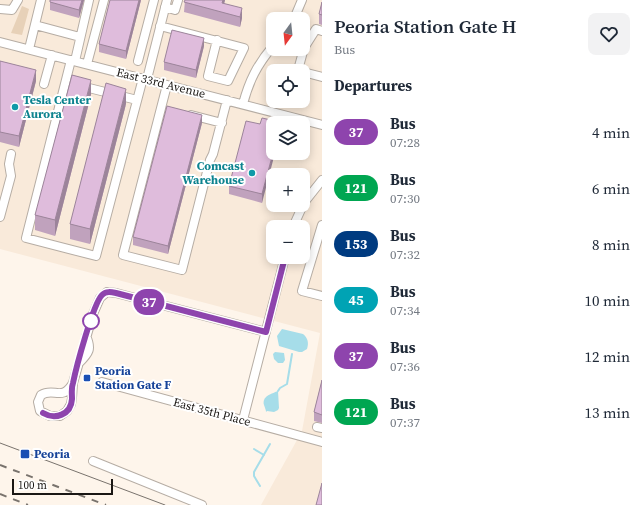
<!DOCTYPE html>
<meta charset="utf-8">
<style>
body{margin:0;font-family:"Source Serif 4",serif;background:#f2f2f3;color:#1f2937;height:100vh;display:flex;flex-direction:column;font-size:15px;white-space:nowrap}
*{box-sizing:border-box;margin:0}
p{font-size:13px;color:#747a83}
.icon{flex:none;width:22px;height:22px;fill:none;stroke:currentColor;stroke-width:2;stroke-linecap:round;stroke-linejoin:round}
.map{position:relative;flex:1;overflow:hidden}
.side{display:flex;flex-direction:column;background:#fff;width:320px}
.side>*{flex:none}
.badge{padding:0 8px;border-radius:13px;font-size:14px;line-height:26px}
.needle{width:26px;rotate:195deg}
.fabs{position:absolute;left:266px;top:12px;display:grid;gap:8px}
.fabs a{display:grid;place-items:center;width:44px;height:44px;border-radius:8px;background:#fff;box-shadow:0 2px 10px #0003;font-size:20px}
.scale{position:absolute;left:12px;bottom:10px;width:101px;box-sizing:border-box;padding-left:4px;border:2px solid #1a1714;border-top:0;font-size:11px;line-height:14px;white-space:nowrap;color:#1a1714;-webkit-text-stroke:3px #fff;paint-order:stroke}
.map>.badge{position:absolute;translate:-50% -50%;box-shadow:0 0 0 2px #fff}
h2{padding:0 12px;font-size:15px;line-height:36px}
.round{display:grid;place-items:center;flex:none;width:42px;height:42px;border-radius:8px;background:#f2f2f3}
.head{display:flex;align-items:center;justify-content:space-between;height:68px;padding:0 12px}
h1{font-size:19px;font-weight:600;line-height:30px}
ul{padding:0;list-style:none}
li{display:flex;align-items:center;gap:12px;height:56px;padding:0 12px}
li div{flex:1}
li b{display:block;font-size:15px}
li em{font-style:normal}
li .badge{min-width:44px;font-weight:700;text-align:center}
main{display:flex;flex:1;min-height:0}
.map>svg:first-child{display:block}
.built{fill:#f9eada;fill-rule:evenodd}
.green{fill:#e7d1b8}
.water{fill:#a6dde9}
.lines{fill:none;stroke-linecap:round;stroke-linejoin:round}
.stream{stroke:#a6dde9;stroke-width:2}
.minor-casing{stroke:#b6ada4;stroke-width:10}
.minor{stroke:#fff;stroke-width:8}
.tram{stroke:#79736d;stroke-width:1}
.rail{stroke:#79736d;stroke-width:2;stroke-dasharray:7 7;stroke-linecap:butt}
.wall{fill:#c0a2bd}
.shaded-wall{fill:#9c849a}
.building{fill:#dfbcdc;stroke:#9c849a}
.line-casing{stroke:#fff;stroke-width:9}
.line{stroke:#8e44ad;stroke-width:6}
.culture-dot{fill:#0f9aa8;stroke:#fff;stroke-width:1.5}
.stop-dot{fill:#fff;stroke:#8e44ad;stroke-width:2}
.transit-dot{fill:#1a4fb4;stroke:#fff;stroke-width:1.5}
.labels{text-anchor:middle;stroke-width:4;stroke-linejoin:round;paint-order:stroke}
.street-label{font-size:12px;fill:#1a1714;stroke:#fff}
.culture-label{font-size:12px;font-weight:bold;fill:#0d838f;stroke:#fff;text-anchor:start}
.transit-label{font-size:12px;font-weight:bold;fill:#164399;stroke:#fff;text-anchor:start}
</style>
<main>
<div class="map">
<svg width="322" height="505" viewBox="0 0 322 505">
<rect width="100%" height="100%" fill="#fef5eb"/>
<path class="built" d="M0,0H322V505H261L302,431L320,333L0,249ZM273,19H303V49H273ZM273,71H303V101H273ZM273,123H303V153H273ZM273,175H303V205H273ZM273,227H303V257H273Z"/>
<path class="green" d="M22,6L29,9L22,35L11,33Z"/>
<path class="water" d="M282,329L303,334C308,338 309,343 307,349L302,352H299L279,346L277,336Z
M275,352L284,353L285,360L283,363H278L274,359L273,354Z
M278,391L279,408L278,410L274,412L267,411L266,412C266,410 265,408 264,405C262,396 271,394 278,391Z"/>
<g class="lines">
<path class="stream" d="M278,391L280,388L287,384L292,354
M254,449L264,455
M260,486L254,476V472L270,444"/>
<defs>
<path id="minor" d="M165,7L175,10L178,0
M0,9L12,10L18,0
M294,19L302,0
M35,25L80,37
M160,26L244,48L228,81L208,76L217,40
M0,42L322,125
M29,49L41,0
M71,60L26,238L96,256L143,78
M75,61L89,0
M138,61L154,0
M87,64L104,0
M300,71L298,70L304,48L316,29L322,31
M303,72L322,77
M147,79L167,0
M44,84L52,55
M167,85L123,255L182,270L210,160L213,154L227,100
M81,86L137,100
M243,104C249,81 257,65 273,46
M191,115L222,123
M303,204L322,180
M0,217L11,176L9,164L11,154
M322,225L302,291L322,296
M293,227L303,205
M79,363C89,353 92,349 86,336
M102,382L322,442
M73,383C62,402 54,387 41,395L38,402L40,411L50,416H60L67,411L71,404L72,398L73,383L93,314L100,298L107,292L116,293L266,332
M243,420L285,257
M317,427L322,428
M93,461L202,505"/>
</defs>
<use href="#minor" class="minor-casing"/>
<use href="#minor" class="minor"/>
<path class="tram" d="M0,443L165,505"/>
<path class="rail" d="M0,465L106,505
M0,494L28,505"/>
</g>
<path class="wall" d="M50,0H84L79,18L50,10Z
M141,0L126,59L99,52V44Z
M185,0H225L224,3L242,18L240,27L184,12Z
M322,2V25L319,24V14Z
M204,46L196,78L164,70V62Z
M0,61L36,81L19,147L0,142Z
M91,95L55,236L35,230V215Z
M126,104L90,244L70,239V224Z
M271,120L262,203L229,194V186L260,124Z
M202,123L168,254L133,245V237Z
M322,380V423L314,421V412Z"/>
<path class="shaded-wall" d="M82,0H84L79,18V10Z
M139,0H141L126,59V51Z
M223,0H225L222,13V3Z
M242,8V18L240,27V17Z
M204,38V46L196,78V70Z
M36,70V81L19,147V136Z
M91,80V95L55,236V220Z
M126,89V104L90,244V229Z
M202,115V123L168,254V246Z
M273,153H275L262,203V194Z"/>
<path class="building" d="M50,0H82L79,10L50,2Z
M110,0H139L126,51L99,44Z
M185,0H223L222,3L242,8L240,17L184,2Z
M322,2V15L319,14Z
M172,30L204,38L196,70L164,62Z
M0,61L36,70L19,136L0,132Z
M72,75L91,80L55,220L35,215Z
M106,83L126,89L90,229L70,224Z
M167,106L202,115L168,246L133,237Z
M262,118L271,120L269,127L273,128V153L262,194L229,186L246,121L260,124Z
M322,380V415L314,412Z
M322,483V505H316Z"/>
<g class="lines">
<defs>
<path id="line" d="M43,413C55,420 71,415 72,399C72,393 71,388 73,383C76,368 93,304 102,295C106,291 111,292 116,293L266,332L285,257"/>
</defs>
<use href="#line" class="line-casing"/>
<use href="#line" class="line"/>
</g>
<g class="culture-dot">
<circle cx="15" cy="107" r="4"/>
<circle cx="252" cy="173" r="4"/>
</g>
<circle class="stop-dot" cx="91" cy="321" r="8"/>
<g class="transit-dot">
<rect x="83" y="374" width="8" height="8" rx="2"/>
<rect x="20" y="449" width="10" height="10" rx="2"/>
</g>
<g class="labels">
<g class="street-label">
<text transform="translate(161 83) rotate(14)" y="4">East 33rd Avenue</text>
<text transform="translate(212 412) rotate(15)" y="4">East 35th Place</text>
</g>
<g class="culture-label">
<text x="23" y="104">Tesla Center<tspan x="23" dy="14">Aurora</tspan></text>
<text x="244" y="170" text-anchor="end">Comcast<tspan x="244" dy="14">Warehouse</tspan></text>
</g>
<g class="transit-label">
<text x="95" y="375">Peoria<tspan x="95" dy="14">Station Gate F</tspan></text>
<text x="34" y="458">Peoria</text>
</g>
</g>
</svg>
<div class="fabs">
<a><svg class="needle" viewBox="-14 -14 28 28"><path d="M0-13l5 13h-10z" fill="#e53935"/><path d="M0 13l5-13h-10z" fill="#747a83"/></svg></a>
<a><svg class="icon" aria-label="locate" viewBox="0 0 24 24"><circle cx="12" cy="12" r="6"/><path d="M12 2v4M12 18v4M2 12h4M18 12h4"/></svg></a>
<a><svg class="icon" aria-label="layers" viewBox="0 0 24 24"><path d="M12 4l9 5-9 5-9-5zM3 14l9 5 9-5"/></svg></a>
<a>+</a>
<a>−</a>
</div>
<div class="scale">100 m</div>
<b class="badge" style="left:149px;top:302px;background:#8e44ad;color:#fff">37</b>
</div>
<section class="side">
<div class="head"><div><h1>Peoria Station Gate H</h1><p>Bus</p></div><a class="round"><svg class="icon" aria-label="heart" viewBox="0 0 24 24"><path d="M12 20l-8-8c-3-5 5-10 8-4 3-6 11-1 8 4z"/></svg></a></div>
<h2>Departures</h2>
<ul>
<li><span class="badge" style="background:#8e44ad;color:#fff">37</span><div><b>Bus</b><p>07:28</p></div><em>4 min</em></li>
<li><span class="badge" style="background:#00a651;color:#fff">121</span><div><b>Bus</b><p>07:30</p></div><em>6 min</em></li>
<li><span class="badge" style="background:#003b80;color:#fff">153</span><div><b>Bus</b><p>07:32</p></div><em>8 min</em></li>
<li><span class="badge" style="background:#00a3b4;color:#fff">45</span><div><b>Bus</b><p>07:34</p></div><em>10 min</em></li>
<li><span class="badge" style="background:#8e44ad;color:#fff">37</span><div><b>Bus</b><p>07:36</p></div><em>12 min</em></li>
<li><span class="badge" style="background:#00a651;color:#fff">121</span><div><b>Bus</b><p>07:37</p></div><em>13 min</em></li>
</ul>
</section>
</main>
